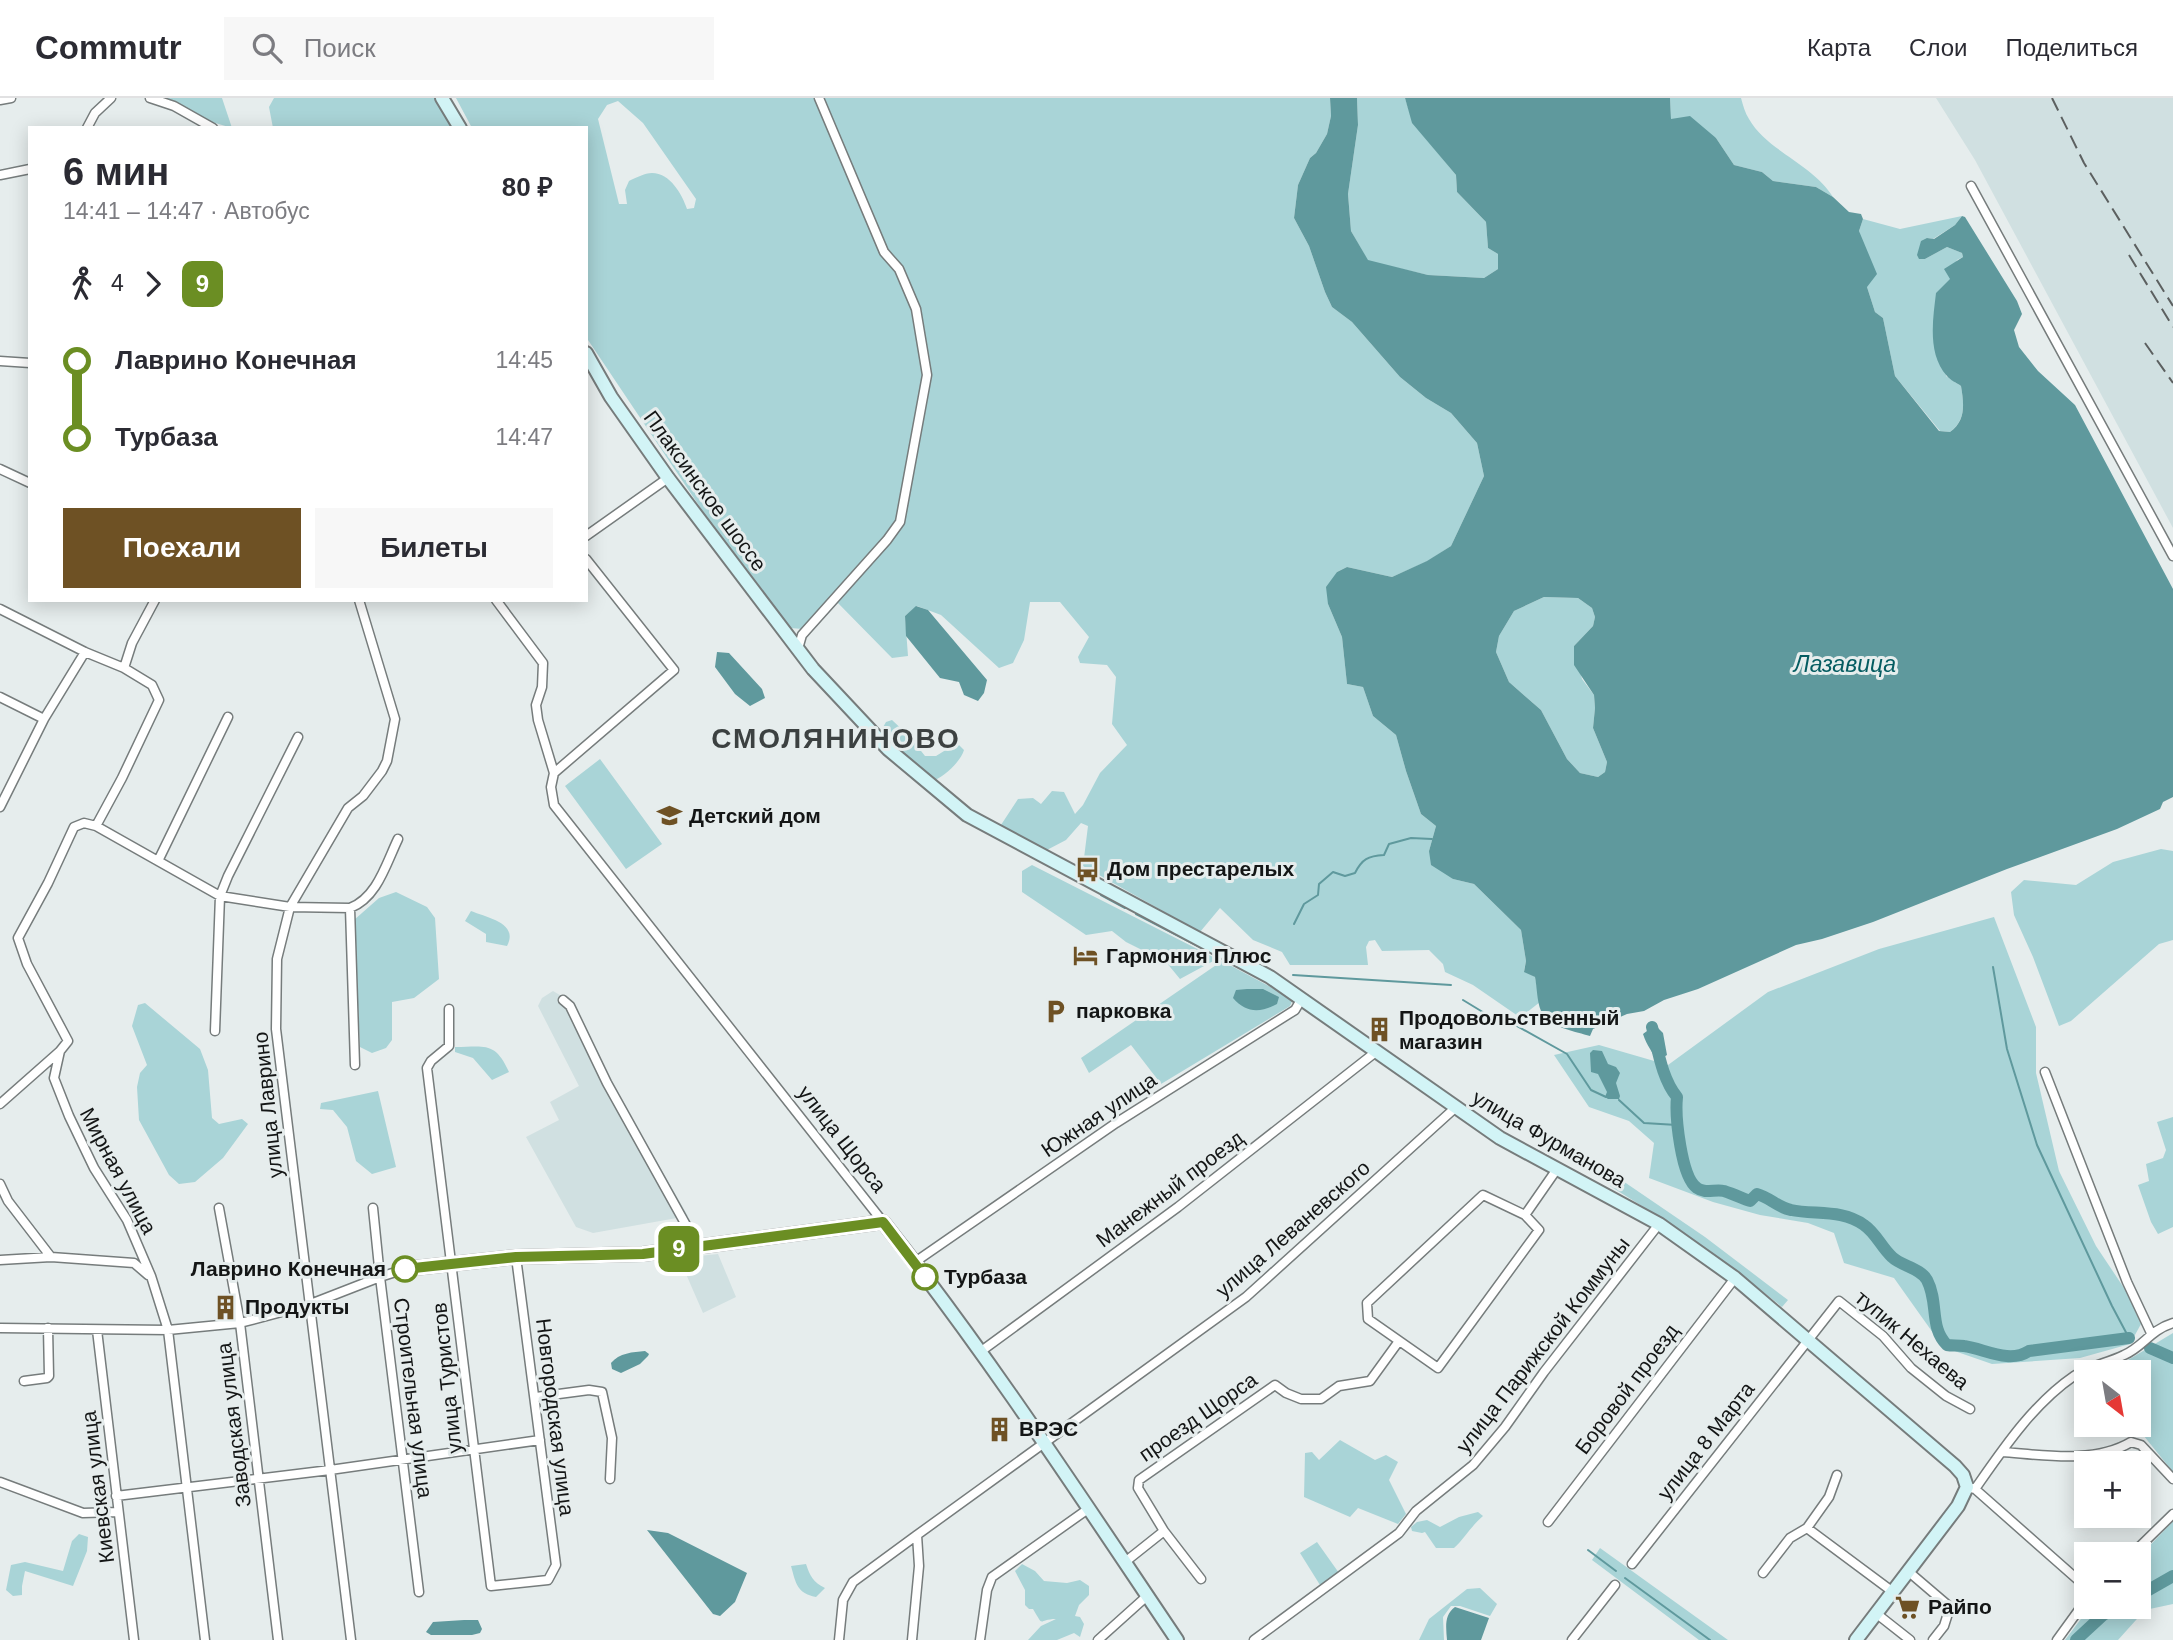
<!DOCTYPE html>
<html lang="ru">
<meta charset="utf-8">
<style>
body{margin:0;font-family:Helvetica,sans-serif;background:#f7f7f7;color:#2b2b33;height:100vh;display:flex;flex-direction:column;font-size:26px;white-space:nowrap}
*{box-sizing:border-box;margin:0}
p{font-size:23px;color:#7c7c81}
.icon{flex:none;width:38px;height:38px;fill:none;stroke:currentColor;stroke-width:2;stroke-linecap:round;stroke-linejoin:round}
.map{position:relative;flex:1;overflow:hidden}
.panel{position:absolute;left:28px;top:28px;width:560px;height:476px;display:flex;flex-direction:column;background:#fff;border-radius:0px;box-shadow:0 4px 18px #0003}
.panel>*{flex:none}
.badge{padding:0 14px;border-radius:10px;font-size:24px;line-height:46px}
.needle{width:46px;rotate:149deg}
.fabs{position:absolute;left:2074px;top:1262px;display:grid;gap:14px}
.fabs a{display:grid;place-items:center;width:77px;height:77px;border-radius:0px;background:#fff;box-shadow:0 4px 18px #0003;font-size:35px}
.map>.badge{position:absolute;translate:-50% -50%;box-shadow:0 0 0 4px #fff}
.legs{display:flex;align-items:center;gap:10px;height:77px;padding:0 35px;font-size:23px}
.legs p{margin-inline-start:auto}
.headline{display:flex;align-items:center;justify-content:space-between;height:119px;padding:0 35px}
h1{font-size:38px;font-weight:700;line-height:52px}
.primary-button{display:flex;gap:14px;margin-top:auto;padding:14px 35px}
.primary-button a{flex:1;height:80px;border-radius:0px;background:#6e5124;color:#fff;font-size:28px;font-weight:700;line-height:80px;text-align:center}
.primary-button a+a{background:#f7f7f7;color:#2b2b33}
ul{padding:0 35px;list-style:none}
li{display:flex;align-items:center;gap:24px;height:77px;font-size:26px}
li i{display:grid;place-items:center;width:10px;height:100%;margin:0 9px;background:currentColor}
li i::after{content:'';width:18px;height:18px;margin:-9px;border:5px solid;border-radius:50%;background:#fff}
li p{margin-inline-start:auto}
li:first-child i{background:linear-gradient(#0000 50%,currentColor 0)}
li:last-child i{background:linear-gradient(currentColor 50%,#0000 0)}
header{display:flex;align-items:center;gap:42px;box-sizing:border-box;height:98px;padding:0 35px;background:#fff;border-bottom:2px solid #e1e1e2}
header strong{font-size:33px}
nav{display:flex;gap:38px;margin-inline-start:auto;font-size:24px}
.search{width:490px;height:63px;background:#f7f7f7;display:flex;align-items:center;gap:18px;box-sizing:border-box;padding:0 24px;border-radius:0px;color:#7c7c81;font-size:26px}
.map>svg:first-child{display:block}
.built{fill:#d0e0e1}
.green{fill:#a9d4d7;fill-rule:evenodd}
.water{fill:#5f999d;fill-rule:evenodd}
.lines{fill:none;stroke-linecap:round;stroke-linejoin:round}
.stream{stroke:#5f999d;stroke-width:2}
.river{stroke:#5f999d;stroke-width:12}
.street-casing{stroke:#767c7c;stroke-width:11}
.secondary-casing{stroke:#767c7c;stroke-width:16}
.street{stroke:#fff;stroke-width:8}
.secondary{stroke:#d2f4f6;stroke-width:12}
.rail{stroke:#5c6060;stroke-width:2;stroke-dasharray:14 7;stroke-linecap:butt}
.line-1-casing{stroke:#fff;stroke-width:16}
.line-1{stroke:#6b8e23;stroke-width:10}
.stop-1-dot{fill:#fff;stroke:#6b8e23;stroke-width:3.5}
.labels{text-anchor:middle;stroke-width:6;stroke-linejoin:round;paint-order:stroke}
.street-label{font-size:21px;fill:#141616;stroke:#e6eded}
.poi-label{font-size:21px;font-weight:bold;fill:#141616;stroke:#e6eded;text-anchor:start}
.stop-label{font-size:21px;font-weight:bold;fill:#141616;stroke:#e6eded;text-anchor:end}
.water-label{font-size:23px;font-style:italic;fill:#045c61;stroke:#e6eded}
.district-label{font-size:28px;font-weight:bold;letter-spacing:2px;fill:#3c4141;stroke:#e6eded}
</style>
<header>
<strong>Commutr</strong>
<div class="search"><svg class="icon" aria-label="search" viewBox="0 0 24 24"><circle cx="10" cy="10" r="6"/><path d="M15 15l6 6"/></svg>Поиск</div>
<nav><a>Карта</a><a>Слои</a><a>Поделиться</a></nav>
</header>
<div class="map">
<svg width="2173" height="1542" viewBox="0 0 2173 1542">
<rect width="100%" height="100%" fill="#e6eded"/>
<path class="built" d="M1936,0H2173V430L1975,62Z
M553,893L575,906L603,970L688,1118L593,1135L576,1129L526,1039L559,1022L550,1004L579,988L538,908L542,900Z
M718,1156L736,1199L703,1215L679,1160Z"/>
<path class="green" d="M158,0H222L232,30L212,24Z
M274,0H438L454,30H273L269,9Z
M456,0H1330L1331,18L1327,36L1316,55L1310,60L1298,87L1294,120L1309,148L1325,194L1332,209L1352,224L1400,279L1426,300L1451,315L1477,345L1484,378L1451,448L1428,463L1392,479L1347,469L1337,474L1328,506L1342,539L1347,586L1363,589L1373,618L1396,637L1406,673L1421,716L1436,728L1429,753L1453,781L1474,786L1521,832L1526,863L1524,873L1535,879L1540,904L1526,915L1518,918L1473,887L1445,874L1443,866L1429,852L1382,853L1375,842L1369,843L1366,849L1368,867H1290L1282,854L1253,842L1220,810L1200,834L1083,768L1088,728L1081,725L1066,742L1045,753L999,730L1018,701L1033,700L1041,706L1052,693L1064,694L1075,716L1083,707L1100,675L1127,647L1112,626L1116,579L1107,567L1080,565L1078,559L1089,539L1060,504H1030L1024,542L1013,565L999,570L941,517L917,508L905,518L908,558L892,560L835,502L803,531L790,530L771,515L586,239V30H472ZM618,3L643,25L696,101L694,110L687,111C682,96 670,75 652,75C645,75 635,80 629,83L625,92L627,106H619L598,21L607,7Z
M1357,0H1405L1413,25L1456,77L1457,94L1486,124L1488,150L1498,156V171L1484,180L1428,177L1368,163L1351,133L1348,96L1358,27Z
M1670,0H1741C1743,7 1745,15 1749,21C1767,53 1813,66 1833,99L1816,89L1773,83L1762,74L1734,67L1716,40L1671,21Z
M1962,118L1955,127L1933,141L1927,140L1925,161L1947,149L1962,155L1963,159L1957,162L1950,181L1946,278L1961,288C1964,306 1966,322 1950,334L1940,333L1895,278L1883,220L1875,214L1867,189L1859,133L1863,121L1900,131Z
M1544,499L1578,500L1592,510L1595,519L1593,528L1574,548L1582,581L1594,597L1595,610L1593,630L1607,664L1605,674L1598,679L1580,675L1567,661L1541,612L1509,584L1496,554L1499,538L1514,513Z
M892,622L910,639L925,658H936L957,645L964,652C961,663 943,681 931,683L889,645L882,631L886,624Z
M600,661L662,746L626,771L565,688Z
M2161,751L2173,753V842L2159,846L2071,923L2059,928L2033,859L2014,817L2011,794L2024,782L2076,787L2113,764Z
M1032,767L1217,861L1180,881L1166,864L1126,844L1112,833L1086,837L1022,794V773Z
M396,794L427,809L435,820L439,881L414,900L392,904V942L386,950L372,955L360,949L354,822L379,800Z
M471,813C488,820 519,825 507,848L486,844V836L465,823Z
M1994,819L2036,929V975L2059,1073L2096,1148L2126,1193L2141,1226L2130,1246L2080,1260L1992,1266L1943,1249L1894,1180L1844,1165L1834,1135L1808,1125L1760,1117L1713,1104L1649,1080L1654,1045L1629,1023L1589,1009L1554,957L1599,947L1668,967L1768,894L1879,851Z
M1222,863L1293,901L1290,908L1161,986L1131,947L1089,975L1081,960Z
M145,905L200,951L208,972L212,1020L219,1026L242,1021L248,1026L223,1060L195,1084L179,1086L169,1077L139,1022L137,989L140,975L147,967L132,928L138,907Z
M455,949C485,949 495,943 509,974L492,982L473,960L455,954Z
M378,993L396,1069L372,1076L356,1063L347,1029L333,1012L320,1011L321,1005Z
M2173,1019V1129L2158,1136L2151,1124L2138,1087L2149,1083L2146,1066L2163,1060L2166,1052L2157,1024Z
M1617,1079L1705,1139L1788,1202L1782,1209C1727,1164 1670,1125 1610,1088Z
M2173,1235V1374L2135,1327L2138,1326V1274H2108Z
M1340,1342L1375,1362L1386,1357L1398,1364L1389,1382L1406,1416L1398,1426L1358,1410L1350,1419L1304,1399L1305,1355L1312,1354L1319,1362Z
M1478,1414L1483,1418C1471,1428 1466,1439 1454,1450H1436L1425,1434L1422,1435L1412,1433L1411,1429L1417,1424L1427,1422L1440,1429L1459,1419Z
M2173,1423V1506L2145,1512L2118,1542H2065L2090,1509L2138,1508L2139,1459Z
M79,1436L88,1439L87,1453L73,1488L25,1473L22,1488V1497L13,1498L6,1492L11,1467L25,1464L63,1473L72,1443Z
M1317,1444L1339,1475L1320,1487L1300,1455Z
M1600,1450L1728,1542H1699L1592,1462Z
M806,1466C810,1478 813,1484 825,1490L816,1499C797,1495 796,1486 791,1468Z
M1022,1466L1035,1473L1044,1483L1067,1485L1080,1482L1089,1488V1497L1079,1507L1075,1518L1080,1519L1084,1526L1080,1539L1074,1535L1057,1542H1028L1041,1528L1056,1521C1037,1521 1045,1531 1033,1511H1029L1025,1507V1492L1015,1473Z
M1480,1490L1497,1506L1490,1518L1460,1508H1451L1443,1519L1444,1542H1419L1429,1521L1467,1491Z"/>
<path class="water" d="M1330,0H1357L1358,27L1348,96L1351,133L1368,162L1428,177L1484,180L1498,171V156L1488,150L1486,124L1457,94L1456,77L1412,25L1405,0H1670L1671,21L1690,18L1716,40L1734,67L1762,74L1773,83L1816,89L1833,99L1849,114L1861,116L1863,121L1859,133L1877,176L1867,189L1875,214L1883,220L1895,278L1939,333L1950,334C1966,323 1964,306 1961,288C1957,285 1950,282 1947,278C1927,256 1933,221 1936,195L1950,181L1944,171L1963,159L1962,155L1947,149L1925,161H1919L1917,157L1921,143L1927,140L1934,141L1955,127L1962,118L1965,119L2017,203L2022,216L2014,232L2019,249L2038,273L2075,307L2173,491V699L2163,704L2160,711L2117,731L2007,771L1873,824L1822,841L1796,847L1698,891L1664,902L1644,913L1627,916L1593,931L1590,938C1574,933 1550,930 1541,913C1537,904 1537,889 1535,879L1524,874L1526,863L1521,832L1474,786L1453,781L1431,767L1429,753L1436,728L1421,716L1406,673L1396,637L1373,618L1363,589L1347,586L1342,539L1328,506L1326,489L1337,474L1347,469L1392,479L1427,463L1451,448L1484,378L1477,345L1451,315L1426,300L1400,279L1352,224L1332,209L1325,194L1309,148L1294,120L1298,87L1310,60L1316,55L1327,36L1331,18ZM1544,499L1578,500L1592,510L1595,519L1593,528L1574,548V567L1594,597L1595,610L1593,630L1607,664L1605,674L1598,679L1580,675L1567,661L1541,612L1509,584L1496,554L1499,538L1514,513Z
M916,508L928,512L987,582L984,595L978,603L964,597L959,584L940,580L906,538L905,518Z
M717,554L729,555L762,591L765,600L750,608L735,596L715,569Z
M1247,891H1263L1279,899L1277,906C1260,915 1246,915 1233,900L1236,892Z
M1655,927L1663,935L1667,957L1657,963C1652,953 1647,948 1643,936Z
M1593,952L1602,953L1608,966L1616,969L1620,975L1616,985L1620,998L1619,1001H1608L1605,999L1607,994L1598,976L1591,974L1590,955Z
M645,1253L649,1256L648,1258L640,1266L621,1275L612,1271L611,1265C619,1255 633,1254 645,1253Z
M647,1432L668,1435L747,1475L735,1504L720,1518L713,1516Z
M1455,1509L1489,1520L1481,1542H1447C1446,1529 1444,1517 1455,1509Z
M464,1522H478L482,1531L480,1535L472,1537H431L426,1534L433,1524Z"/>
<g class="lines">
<path class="stream" d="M1101,797L1125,810
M1136,816L1225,862
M1294,826L1304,806L1318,797L1319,786L1333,774L1345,778L1355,775C1362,761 1368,758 1384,757L1389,746L1411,740L1432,741
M1993,869L2007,951L2037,1047L2112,1208L2129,1240
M1293,877L1451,887
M1463,902L1486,916L1499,918L1567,956L1591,992L1606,999
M1619,1002L1644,1025L1677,1027
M1588,1452L1616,1473
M1625,1480L1710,1542"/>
<path class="river" d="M1652,929C1658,952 1662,981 1677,999C1675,1018 1681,1079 1697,1090C1705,1096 1715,1091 1724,1093C1733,1096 1742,1100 1750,1103L1757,1096C1769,1099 1779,1110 1791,1112C1815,1117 1842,1111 1864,1127C1876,1135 1881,1149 1892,1159C1901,1168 1921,1170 1927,1182C1939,1205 1929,1229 1947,1247C1952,1248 1958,1247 1964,1248C1985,1251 2009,1266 2029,1253L2129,1240
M2150,1250L2173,1260
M2138,1498L2173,1478
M2076,1542L2103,1517L2119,1508"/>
<defs>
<path id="street" d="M150,0L174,8L213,30
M0,2L11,0
M87,30L95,15L111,0
M0,77L30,71
M1971,88L2173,458
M0,263L30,265
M0,371L30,385
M586,438L668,380
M496,502L543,565L542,589L536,607L538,622L554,675L551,689L554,707L883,1124
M0,511L85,554L124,570L152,587L159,602L122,680L96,728
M798,551L802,537L887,442L900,424L927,277L916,211L899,171L884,154L819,0
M124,570L132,545L155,502
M0,599L44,621
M554,675L674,572L586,461
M0,709L44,621L85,554
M158,763L228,619
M563,902L570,908L607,985L686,1127L694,1149
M449,911V948L431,963L427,970L491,1488L548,1482L556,1467L516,1159
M215,933L220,798L228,778L298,639
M355,967L350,810C377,800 386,766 398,741
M2045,974L2127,1184L2151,1235
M0,1006L60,953
M0,1086L8,1103L51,1159
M1483,1097L1525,1117L1539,1132L1438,1270L1368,1221L1367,1205Z
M219,1110L240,1225L278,1542
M373,1110L380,1179L419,1494
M1525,1117L1557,1071
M0,1162L51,1159L134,1165L148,1177
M915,1164L1116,1025L1295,912L1302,900
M0,1230L168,1232L240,1225L308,1207L380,1179L405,1171
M97,1232L134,1542
M980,1254L1178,1109L1377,953
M24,1283L47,1280L49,1278L48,1230
M536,1299L589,1292L602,1294L612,1340L610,1381
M2002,1354C2043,1357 2094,1366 2131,1344L2141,1347L2173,1381
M0,1384L83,1415L117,1414
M1967,1389L1975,1391C2003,1351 2033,1306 2074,1278C2089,1268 2108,1265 2124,1257C2143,1249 2150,1232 2173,1225
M1975,1391L2086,1489
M116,1398L330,1372L540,1342
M1548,1424L1735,1180
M1807,1430L1893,1494
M1164,1433L1201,1481
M2132,1456L2173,1416
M1125,1464L1164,1433L1138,1390L1139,1382L1275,1287L1286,1295L1301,1301H1321L1339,1288L1370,1283L1399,1243
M1632,1466L1839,1203L1883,1238L1911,1270L1946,1298L1970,1311
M1909,1474L1950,1509L1944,1528L1933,1542
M1763,1475L1790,1440L1807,1430L1829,1399L1837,1377
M1877,1516L1910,1542
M205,1542L168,1232L151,1178L127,1122L94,1070L69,1018L54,980L60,953L68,943L27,866L18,840L48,785L74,729L84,725L96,728L220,798L290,809L350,810
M351,1542L276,931L277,861L290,809L348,710L363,698L382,673L387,663L395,621L359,502
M839,1542L843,1502L853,1484L917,1437
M912,1542L919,1468L917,1437L1246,1199L1455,1010
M980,1542L987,1492L992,1479L1088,1411
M1098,1542L1147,1498
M1254,1542L1399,1435L1416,1413L1473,1367L1505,1329L1544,1274L1659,1126
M1572,1542L1615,1487
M2057,1542L2086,1502"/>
<path id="secondary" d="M442,0L460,30
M586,255L611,299L668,380L813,571L888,651L967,717L1270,879L1500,1040L1659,1126L1735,1180L1955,1368L1963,1377L1967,1389L1958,1408L1856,1542
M405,1171L516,1159L643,1156L883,1124C989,1258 1082,1401 1177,1542"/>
</defs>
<use href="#street" class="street-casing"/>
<use href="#secondary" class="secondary-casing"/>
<use href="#street" class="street"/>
<use href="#secondary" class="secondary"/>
<path class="rail" d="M2052,0L2084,65L2173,208
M2129,157L2173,229
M2145,245L2173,285"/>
</g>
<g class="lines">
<defs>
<path id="line-1" d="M405,1171L516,1159L643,1156L883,1124L925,1179"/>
</defs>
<use href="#line-1" class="line-1-casing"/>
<use href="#line-1" class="line-1"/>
</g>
<defs>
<symbol id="school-bare" viewBox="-9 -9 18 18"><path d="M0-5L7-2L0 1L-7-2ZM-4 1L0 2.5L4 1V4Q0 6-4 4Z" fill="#6e5124" stroke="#e6eded" stroke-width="2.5" paint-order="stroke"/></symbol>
<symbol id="bus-bare" viewBox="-9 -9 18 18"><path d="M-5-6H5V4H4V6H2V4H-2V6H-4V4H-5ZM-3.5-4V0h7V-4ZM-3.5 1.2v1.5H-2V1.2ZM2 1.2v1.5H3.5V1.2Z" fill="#6e5124" stroke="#e6eded" stroke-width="2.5" paint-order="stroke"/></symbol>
<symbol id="hotel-bare" viewBox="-9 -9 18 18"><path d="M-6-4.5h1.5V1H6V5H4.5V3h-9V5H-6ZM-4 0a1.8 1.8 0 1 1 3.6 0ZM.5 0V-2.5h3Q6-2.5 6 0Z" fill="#6e5124" stroke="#e6eded" stroke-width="2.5" paint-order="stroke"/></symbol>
<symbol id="parking-bare" viewBox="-9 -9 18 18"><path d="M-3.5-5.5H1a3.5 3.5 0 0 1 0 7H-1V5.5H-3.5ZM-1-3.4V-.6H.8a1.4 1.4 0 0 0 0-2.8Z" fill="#6e5124" stroke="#e6eded" stroke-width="2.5" paint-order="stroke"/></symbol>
<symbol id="building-bare" viewBox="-9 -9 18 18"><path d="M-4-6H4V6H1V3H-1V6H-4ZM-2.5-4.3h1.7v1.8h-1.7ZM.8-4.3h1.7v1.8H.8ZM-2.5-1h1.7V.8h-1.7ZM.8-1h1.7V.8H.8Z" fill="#6e5124" stroke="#e6eded" stroke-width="2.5" paint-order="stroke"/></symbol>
<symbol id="supermarket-bare" viewBox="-9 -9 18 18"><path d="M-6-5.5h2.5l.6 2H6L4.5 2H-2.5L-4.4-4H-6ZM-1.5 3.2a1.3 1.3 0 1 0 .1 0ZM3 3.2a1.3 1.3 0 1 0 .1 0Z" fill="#6e5124" stroke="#e6eded" stroke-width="2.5" paint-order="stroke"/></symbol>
</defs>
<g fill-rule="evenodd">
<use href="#school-bare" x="652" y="700" width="35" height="35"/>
<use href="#bus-bare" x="1070" y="754" width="35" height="35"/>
<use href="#hotel-bare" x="1068" y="840" width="35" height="35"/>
<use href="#parking-bare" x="1038" y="896" width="35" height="35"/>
<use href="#building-bare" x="1362" y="914" width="35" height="35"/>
<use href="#building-bare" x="208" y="1192" width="35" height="35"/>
<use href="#building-bare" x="982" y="1314" width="35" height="35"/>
<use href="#supermarket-bare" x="1890" y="1492" width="35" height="35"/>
</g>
<g class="stop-1-dot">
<circle cx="405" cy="1171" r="12"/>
<circle cx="925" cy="1179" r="12"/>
</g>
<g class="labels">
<g class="street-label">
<text transform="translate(705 393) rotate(54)" y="7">Плаксинское шоссе</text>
<text transform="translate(268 1007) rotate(-96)" y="7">улица Лаврино</text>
<text transform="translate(1099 1017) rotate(-34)" y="7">Южная улица</text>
<text transform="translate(842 1041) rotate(52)" y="7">улица Щорса</text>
<text transform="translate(1549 1041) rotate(30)" y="7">улица Фурманова</text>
<text transform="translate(118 1073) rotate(62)" y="7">Мирная улица</text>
<text transform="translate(1170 1091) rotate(-37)" y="7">Манежный проезд</text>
<text transform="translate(1293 1131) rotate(-41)" y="7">улица Леваневского</text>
<text transform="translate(1912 1242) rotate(40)" y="7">тупик Нехаева</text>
<text transform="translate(1543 1247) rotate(-52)" y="7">улица Парижской Коммуны</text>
<text transform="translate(447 1280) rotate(-96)" y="7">улица Туристов</text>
<text transform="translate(1627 1291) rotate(-53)" y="7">Боровой проезд</text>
<text transform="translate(413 1300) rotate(83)" y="7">Строительная улица</text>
<text transform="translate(555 1319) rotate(83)" y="7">Новгородская улица</text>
<text transform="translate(1198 1319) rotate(-35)" y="7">проезд Щорса</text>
<text transform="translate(234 1327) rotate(-97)" y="7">Заводская улица</text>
<text transform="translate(1706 1343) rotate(-52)" y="7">улица 8 Марта</text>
<text transform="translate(98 1389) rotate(-97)" y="7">Киевская улица</text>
</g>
<g class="poi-label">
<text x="689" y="725">Детский дом</text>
<text x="1107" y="778">Дом престарелых</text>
<text x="1106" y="865">Гармония Плюс</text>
<text x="1076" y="920">парковка</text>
<text x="1399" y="927">Продовольственный<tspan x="1399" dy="24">магазин</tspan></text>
<text x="245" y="1216">Продукты</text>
<text x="1019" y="1338">ВРЭС</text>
<text x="1928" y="1516">Райпо</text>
</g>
<g class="stop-label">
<text x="386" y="1178">Лаврино Конечная</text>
<text x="944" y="1186" text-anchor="start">Турбаза</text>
</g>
<g class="water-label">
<text x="1845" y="574">Лазавица</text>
</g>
<g class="district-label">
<text x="836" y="650">СМОЛЯНИНОВО</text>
</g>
</g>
</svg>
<div class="fabs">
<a><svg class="needle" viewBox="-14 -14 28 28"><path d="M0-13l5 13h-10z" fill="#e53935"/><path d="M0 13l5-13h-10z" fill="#7c7c81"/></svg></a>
<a>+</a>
<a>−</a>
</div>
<b class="badge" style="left:679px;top:1151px;background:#6b8e23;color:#fff">9</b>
<section class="panel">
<div class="headline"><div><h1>6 мин</h1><p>14:41 – 14:47 · Автобус</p></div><b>80 ₽</b></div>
<div class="legs"><svg class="icon" aria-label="walk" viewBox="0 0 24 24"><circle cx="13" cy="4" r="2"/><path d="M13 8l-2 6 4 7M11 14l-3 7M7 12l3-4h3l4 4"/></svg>4<svg class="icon" aria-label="forward" viewBox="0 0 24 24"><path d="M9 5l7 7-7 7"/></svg><b class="badge" style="background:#6b8e23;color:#fff">9</b></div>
<ul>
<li><i style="color:#6b8e23"></i><b>Лаврино Конечная</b><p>14:45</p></li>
<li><i style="color:#6b8e23"></i><b>Турбаза</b><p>14:47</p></li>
</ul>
<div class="primary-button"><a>Поехали</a><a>Билеты</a></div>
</section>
</div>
